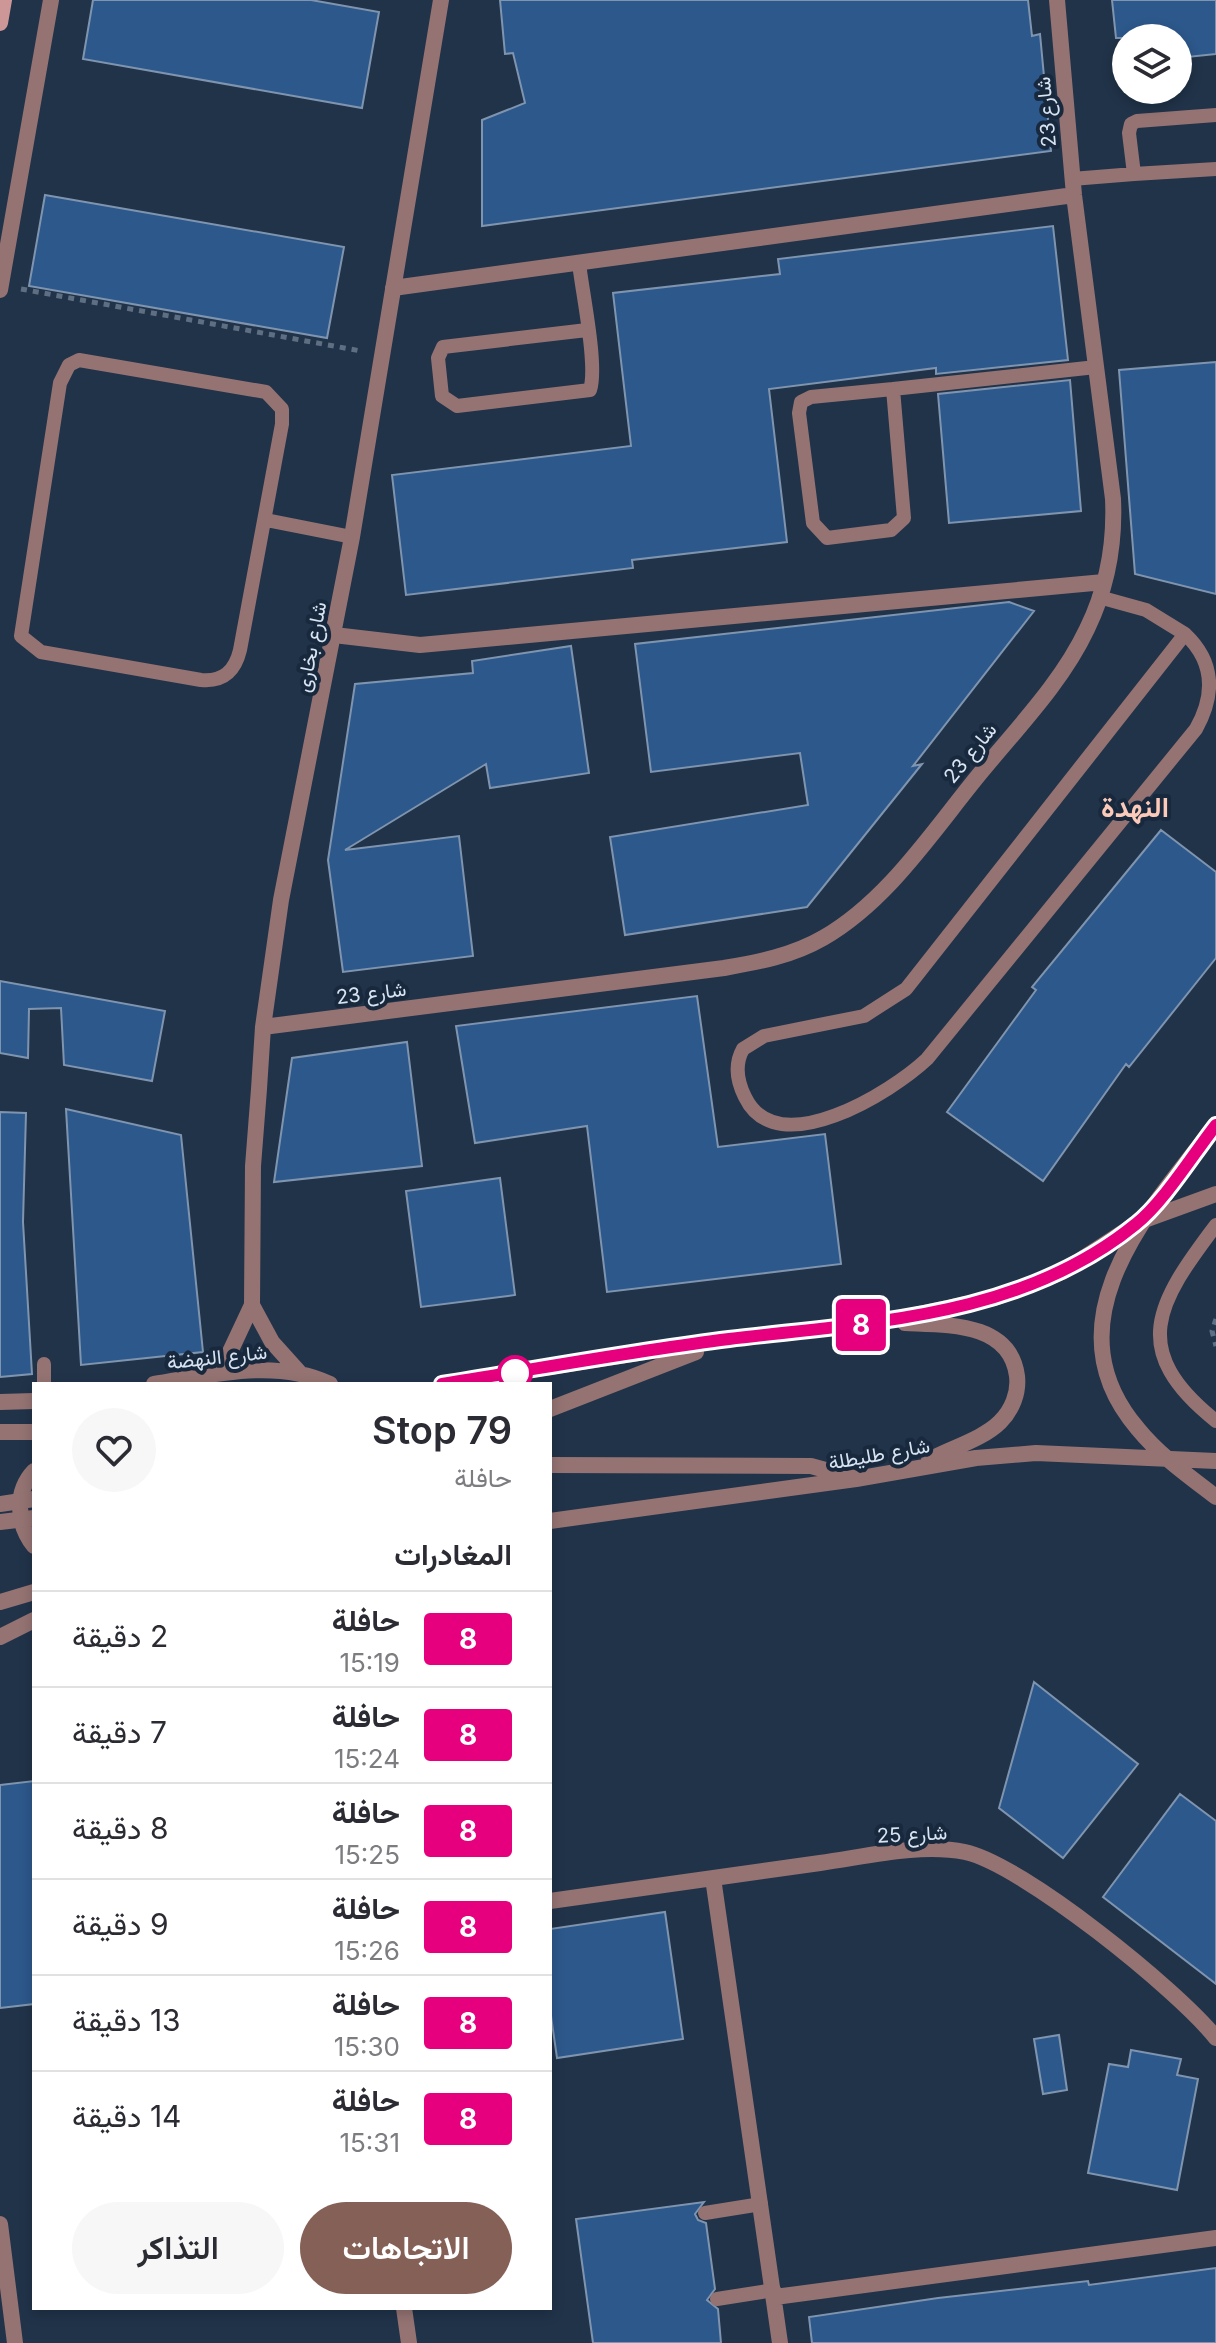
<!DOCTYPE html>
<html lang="ar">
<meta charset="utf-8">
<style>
body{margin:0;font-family:Inter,Vazirmatn,sans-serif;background:#f7f7f7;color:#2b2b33;direction:rtl;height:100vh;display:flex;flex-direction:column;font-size:30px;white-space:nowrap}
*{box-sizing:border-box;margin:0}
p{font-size:26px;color:#7c7c81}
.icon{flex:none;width:44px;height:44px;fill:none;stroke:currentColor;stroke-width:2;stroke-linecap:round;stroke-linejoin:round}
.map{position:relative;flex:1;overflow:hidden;direction:ltr}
.side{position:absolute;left:32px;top:1382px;width:520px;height:928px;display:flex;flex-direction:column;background:#fff;border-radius:0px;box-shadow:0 4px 12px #0003;direction:rtl}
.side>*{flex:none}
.badge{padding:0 16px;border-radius:6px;font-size:28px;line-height:52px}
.buttons{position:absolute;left:1112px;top:24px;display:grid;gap:16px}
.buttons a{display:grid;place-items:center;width:80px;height:80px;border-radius:50%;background:#fff;box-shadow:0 4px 12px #0003;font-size:40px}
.map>.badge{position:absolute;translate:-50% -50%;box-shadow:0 0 0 4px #fff}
h2{padding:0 40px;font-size:30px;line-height:72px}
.round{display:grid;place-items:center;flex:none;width:84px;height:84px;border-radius:42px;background:#f7f7f7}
.overview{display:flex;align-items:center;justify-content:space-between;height:136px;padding:0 40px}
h1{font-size:38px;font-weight:600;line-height:60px}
.cta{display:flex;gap:16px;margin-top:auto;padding:16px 40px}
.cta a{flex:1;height:92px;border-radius:48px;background:#856056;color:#fff;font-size:32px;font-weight:600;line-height:92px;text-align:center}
.cta a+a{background:#f7f7f7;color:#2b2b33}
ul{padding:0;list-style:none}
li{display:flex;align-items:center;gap:24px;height:96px;padding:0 40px;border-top:2px solid #e1e1e2}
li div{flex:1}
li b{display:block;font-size:30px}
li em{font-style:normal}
li .badge{min-width:88px;font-weight:700;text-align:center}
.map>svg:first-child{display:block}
.building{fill:#2d588b;stroke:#7f94ae;stroke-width:2}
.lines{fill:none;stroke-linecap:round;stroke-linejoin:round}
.path{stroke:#5f6f83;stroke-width:5;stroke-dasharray:6 6;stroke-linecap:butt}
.service{stroke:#957373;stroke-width:14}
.minor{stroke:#957373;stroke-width:16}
.tertiary{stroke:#957373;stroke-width:16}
.secondary{stroke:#ce9797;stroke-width:16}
.tertiary-bridge{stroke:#957373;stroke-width:16}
.line-casing{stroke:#fff;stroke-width:18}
.line{stroke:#e6007e;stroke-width:12}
.stop-dot{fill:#fff;stroke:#e6007e;stroke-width:4}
.labels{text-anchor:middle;stroke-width:8;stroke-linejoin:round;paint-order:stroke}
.street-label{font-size:20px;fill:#d8e4f2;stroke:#18293e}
.district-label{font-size:28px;font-weight:bold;fill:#fbcab9;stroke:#18293e}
</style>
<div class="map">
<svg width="1216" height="2343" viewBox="0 0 1216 2343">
<rect width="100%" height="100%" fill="#213349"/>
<path class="building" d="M93,0H311L379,12L362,108L83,59Z
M500,0H1028L1032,36L1040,34L1051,151L482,226V120L525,103L513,53L505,54Z
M1112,0H1216V54L1178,58V38H1116Z
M45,195L344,247L327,338L29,286Z
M1053,226L1068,360L936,374V368L769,389L787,542L632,560L633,568L406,595L392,475L631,446L613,293L780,274L778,259Z
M1216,362V594L1135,574L1119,370Z
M1070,380L1081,511L949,523L938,394Z
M1009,602L1034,611L913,766L922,764L807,907L625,935L610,837L808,805L800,753L651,772L635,644Z
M571,646L589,773L490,788L486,764L345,850L459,836L473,956L343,972L328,860L355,684L473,673L472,661Z
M1161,830L1216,872V958L1129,1067L1126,1064L1043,1181L947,1112L1036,990L1032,987Z
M0,981L165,1011L152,1081L64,1065L61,1008L29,1009L28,1058L0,1053Z
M697,996L718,1147L825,1134L841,1264L607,1292L587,1126L475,1143L456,1026Z
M407,1042L422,1166L274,1182L292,1058Z
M66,1109L181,1135L203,1352L81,1365Z
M0,1112L26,1113L23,1222L32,1374L0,1377Z
M500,1178L515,1295L421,1307L406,1191Z
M1034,1682L1138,1764L1063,1858L999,1808Z
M34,1781V2004L0,2008V1785Z
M1180,1794L1216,1821V1984L1103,1897Z
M665,1912L683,2039L557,2058L550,2009V1929Z
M1059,2035L1067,2090L1043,2094L1034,2039Z
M1131,2050L1181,2059L1177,2075L1198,2079L1177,2190L1088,2173L1109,2064L1128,2067Z
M704,2202L695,2214L698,2220L706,2223L715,2289L707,2300L718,2309L721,2343H593L576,2219Z
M1216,2268V2343H812L809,2317L938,2298L1088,2281L1089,2285Z"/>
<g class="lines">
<path class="path" d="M21,289L361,351
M1216,1319L1212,1331L1216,1346"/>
<path class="service" d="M1216,115L1137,121L1131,124L1129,133L1134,174L1216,169
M1072,179L1134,174
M579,263C582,291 598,366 590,390L457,406L442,396L438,358L443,347L587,330
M79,360L266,392L282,409V424L240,650C235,671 223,682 201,680L41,652L21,636L60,383L69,365Z
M893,389L904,518L891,530L827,538L813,523L799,413L801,402L811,397Z
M893,389L1096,367
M266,520L352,537
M1099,597L1146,610L1185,634
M1185,634C1215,662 1215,695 1196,729L927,1059C892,1092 777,1164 745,1097C737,1081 734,1065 743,1049L764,1036L864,1016L906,989Z
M1216,1225C1157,1303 1127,1350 1216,1421
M44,1364V1384
M705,2213L761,2204
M717,2299L774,2290"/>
<path class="minor" d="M393,288L1074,195
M0,290L51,0
M334,635L420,645L1104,582
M263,1027L724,968C758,962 792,956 823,938C889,900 934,829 982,771C1019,726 1062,682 1087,629C1107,588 1115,543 1113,499L1074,195L1057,0
M252,1305L272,1342L299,1372
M202,1377L229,1354L252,1305L253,1166L259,1089L263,1027L281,900L352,537L441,0
M154,1384C211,1375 276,1358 330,1384
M0,1402L34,1401
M0,1637L34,1620
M713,1878L780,2343
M550,1901C640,1888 730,1876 820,1863C865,1857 919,1843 965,1852C1022,1864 1178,1990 1216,2038
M0,2224L15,2343
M775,2297L1216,2238
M404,2308L409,2343"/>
<path class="tertiary" d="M1216,1125C1149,1210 1046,1322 1138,1429C1160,1456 1189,1476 1216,1497
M905,1323C947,1325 1010,1322 1017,1376C1019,1393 1012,1410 1000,1422C983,1439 951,1448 929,1460
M442,1384L727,1339L882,1322L994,1298L1062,1272L1139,1222L1216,1194
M550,1409L696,1352
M0,1432H34
M550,1465L811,1466L851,1477
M34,1471C14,1492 17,1525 34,1546
M550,1521L856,1479L976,1458L1036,1453L1216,1461
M0,1602L34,1592"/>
<path class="secondary" d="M0,23L4,0"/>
<path class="tertiary-bridge" d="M0,1504L34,1499
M0,1522L34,1518"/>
</g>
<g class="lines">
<defs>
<path id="line" d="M442,1384C537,1369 633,1351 729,1339C870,1322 1021,1318 1136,1224C1163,1203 1194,1153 1216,1125"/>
</defs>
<use href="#line" class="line-casing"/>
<use href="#line" class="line"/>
</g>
<circle class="stop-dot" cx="515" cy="1373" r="16"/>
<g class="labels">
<g class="street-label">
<text transform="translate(1046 112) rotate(-95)" y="7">شارع 23</text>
<text transform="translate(311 647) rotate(-79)" y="7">شارع بخارى</text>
<text transform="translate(970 753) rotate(-51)" y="7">شارع 23</text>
<text transform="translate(371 993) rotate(-7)" y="7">شارع 23</text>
<text transform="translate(217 1357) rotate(-6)" y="7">شارع النهضة</text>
<text transform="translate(879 1454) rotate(-10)" y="7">شارع طليطلة</text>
<text transform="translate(912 1834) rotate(-3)" y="7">شارع 25</text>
</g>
<g class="district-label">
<text x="1135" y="817">النهدة</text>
</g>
</g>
</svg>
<div class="buttons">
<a><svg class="icon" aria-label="layers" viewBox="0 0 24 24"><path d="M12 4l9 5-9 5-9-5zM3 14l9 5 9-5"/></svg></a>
</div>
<b class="badge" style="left:861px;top:1325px;background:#e6007e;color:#fff">8</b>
<section class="side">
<div class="overview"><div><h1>Stop 79</h1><p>حافلة</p></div><a class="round"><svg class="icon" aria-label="heart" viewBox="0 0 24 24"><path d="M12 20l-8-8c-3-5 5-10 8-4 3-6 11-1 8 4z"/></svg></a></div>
<h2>المغادرات</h2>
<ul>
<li><span class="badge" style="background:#e6007e;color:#fff">8</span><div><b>حافلة</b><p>15:19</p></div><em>2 دقيقة</em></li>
<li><span class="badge" style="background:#e6007e;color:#fff">8</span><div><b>حافلة</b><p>15:24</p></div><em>7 دقيقة</em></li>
<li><span class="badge" style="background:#e6007e;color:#fff">8</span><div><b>حافلة</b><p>15:25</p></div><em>8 دقيقة</em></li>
<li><span class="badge" style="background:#e6007e;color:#fff">8</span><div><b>حافلة</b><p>15:26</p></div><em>9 دقيقة</em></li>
<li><span class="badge" style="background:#e6007e;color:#fff">8</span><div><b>حافلة</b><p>15:30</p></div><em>13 دقيقة</em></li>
<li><span class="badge" style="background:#e6007e;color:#fff">8</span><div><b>حافلة</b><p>15:31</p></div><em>14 دقيقة</em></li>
</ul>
<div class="cta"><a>الاتجاهات</a><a>التذاكر</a></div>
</section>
</div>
